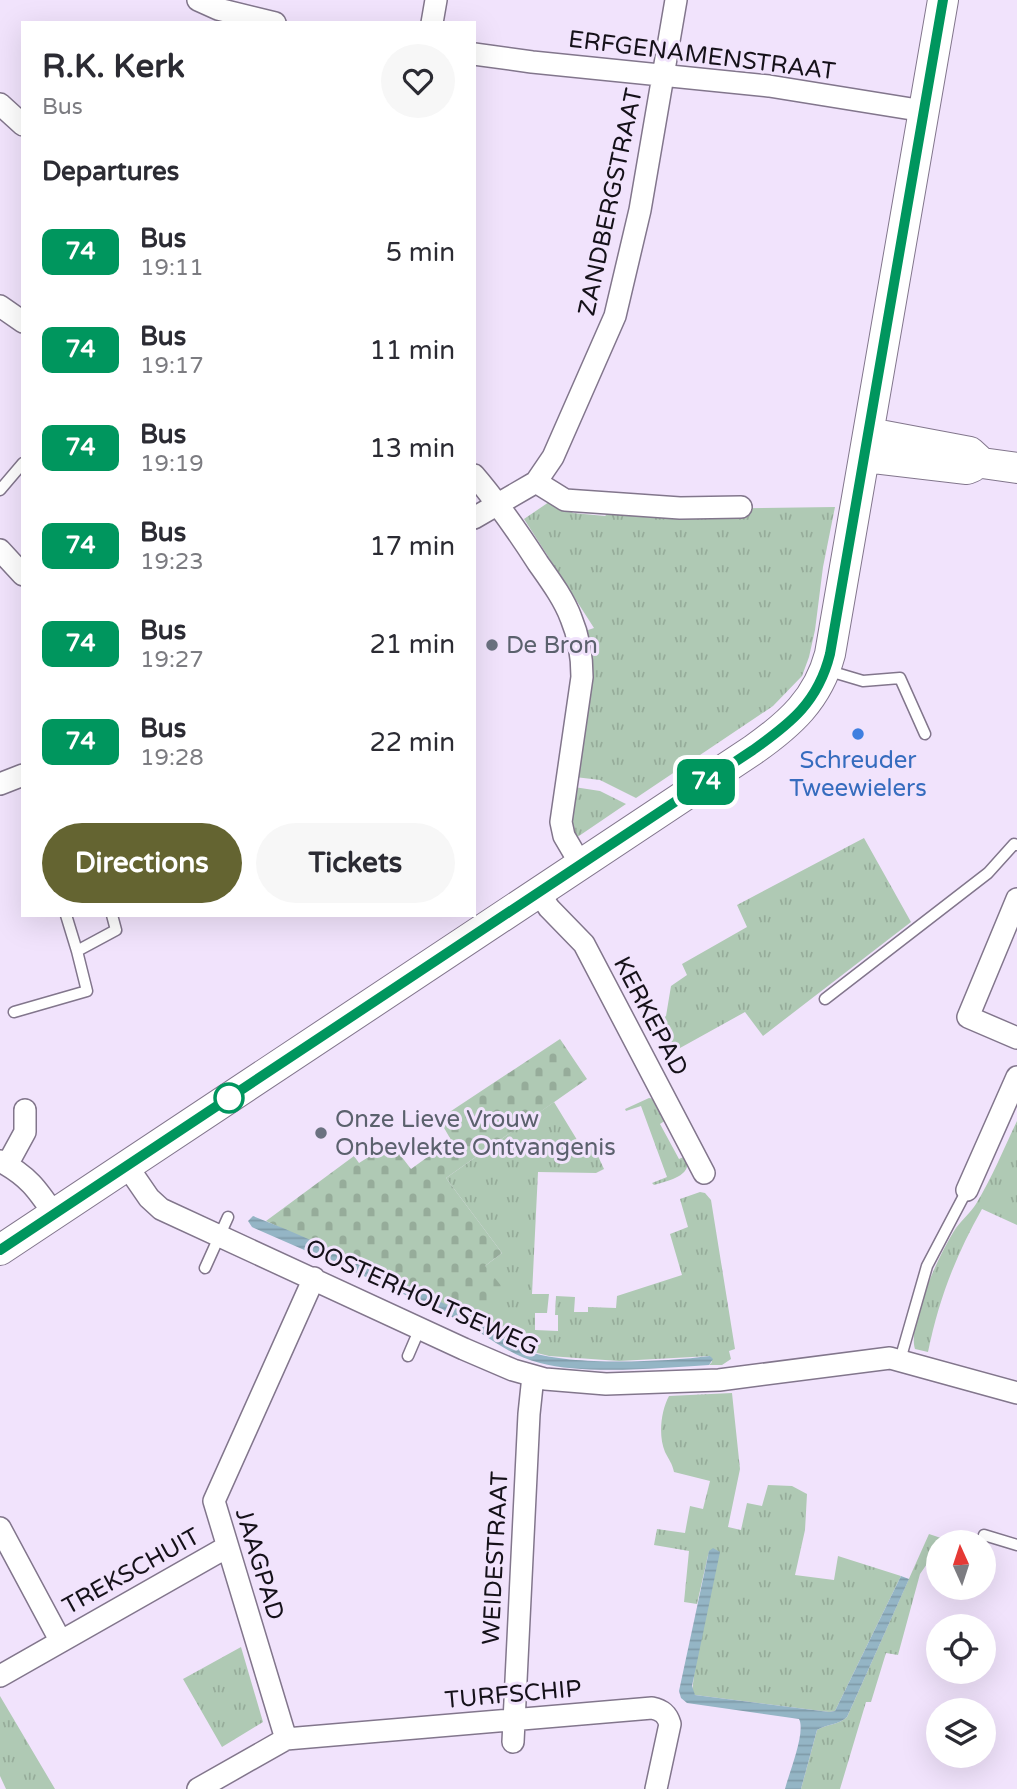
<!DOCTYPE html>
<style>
body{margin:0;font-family:"Varela Round",sans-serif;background:#f7f7f7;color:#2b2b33;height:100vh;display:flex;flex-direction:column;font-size:26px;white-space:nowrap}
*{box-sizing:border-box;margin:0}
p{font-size:23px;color:#7c7c81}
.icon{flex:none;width:38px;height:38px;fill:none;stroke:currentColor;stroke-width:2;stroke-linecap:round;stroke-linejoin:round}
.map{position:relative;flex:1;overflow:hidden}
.sheet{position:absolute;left:21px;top:21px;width:455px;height:896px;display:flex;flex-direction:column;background:#fff;border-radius:0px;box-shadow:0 7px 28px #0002}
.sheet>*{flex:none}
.badge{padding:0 14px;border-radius:10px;font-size:24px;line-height:46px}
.needle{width:46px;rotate:357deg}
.buttons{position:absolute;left:926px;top:1530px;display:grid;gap:14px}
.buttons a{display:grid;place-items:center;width:70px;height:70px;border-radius:50%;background:#fff;box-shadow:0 7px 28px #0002;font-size:35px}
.map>.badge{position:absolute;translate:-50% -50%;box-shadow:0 0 0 4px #fff}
h2{padding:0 21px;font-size:26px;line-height:63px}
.round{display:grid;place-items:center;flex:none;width:74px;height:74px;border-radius:37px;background:#f7f7f7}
.head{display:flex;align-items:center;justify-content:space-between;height:119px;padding:0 21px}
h1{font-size:33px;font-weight:700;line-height:52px}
.button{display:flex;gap:14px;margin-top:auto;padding:14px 21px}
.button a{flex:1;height:80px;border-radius:42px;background:#646431;color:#fff;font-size:28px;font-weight:700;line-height:80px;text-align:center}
.button a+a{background:#f7f7f7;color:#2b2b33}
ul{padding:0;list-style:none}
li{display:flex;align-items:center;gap:21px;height:98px;padding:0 21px}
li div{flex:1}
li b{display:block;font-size:26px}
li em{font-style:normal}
li .badge{min-width:77px;font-weight:700;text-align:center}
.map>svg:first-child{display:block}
.grass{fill:url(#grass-tufts)}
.cemetery{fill:url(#cemetery-stones)}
.water{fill:url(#water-rules)}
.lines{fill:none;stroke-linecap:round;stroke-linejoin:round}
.lane-casing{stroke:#82768c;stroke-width:13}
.street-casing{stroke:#82768c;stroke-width:24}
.secondary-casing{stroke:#82768c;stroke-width:32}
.lane{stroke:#fff;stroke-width:10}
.street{stroke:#fff;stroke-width:21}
.secondary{stroke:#fff;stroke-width:30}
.line-casing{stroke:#fff;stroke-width:16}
.line{stroke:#00965e;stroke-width:10}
.worship-dot{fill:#6b7280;stroke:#f1e3fc;stroke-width:2.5}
.shop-dot{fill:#3f7fe0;stroke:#f1e3fc;stroke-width:2.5}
.stop-dot{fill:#fff;stroke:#00965e;stroke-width:3.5}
.labels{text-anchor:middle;stroke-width:6;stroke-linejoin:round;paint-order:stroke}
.street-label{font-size:24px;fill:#151119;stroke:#f1e3fc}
.worship-label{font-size:24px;fill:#5b616d;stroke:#f1e3fc;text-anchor:start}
.shop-label{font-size:24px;fill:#366cbe;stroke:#f1e3fc}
</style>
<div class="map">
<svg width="1017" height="1789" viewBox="0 0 1017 1789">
<defs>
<pattern id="grass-tufts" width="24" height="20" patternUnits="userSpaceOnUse" patternTransform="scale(1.75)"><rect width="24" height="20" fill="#afc9b4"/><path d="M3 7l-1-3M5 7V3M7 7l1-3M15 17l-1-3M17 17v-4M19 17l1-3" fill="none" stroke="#96ac9a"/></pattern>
<pattern id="cemetery-stones" width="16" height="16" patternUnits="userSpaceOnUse" patternTransform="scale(1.75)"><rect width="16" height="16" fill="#afc9b4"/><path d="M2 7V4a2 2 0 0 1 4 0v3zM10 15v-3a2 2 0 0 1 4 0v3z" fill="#96ac9a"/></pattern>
<pattern id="water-rules" width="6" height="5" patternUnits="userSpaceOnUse" patternTransform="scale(1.75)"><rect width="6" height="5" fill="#94b5c5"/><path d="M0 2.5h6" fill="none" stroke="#7f9ba9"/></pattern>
</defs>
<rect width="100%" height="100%" fill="#f1e3fc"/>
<path class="grass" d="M549,502L567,506L573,513L605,516L612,510L835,507L823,567L815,630L809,657L802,676L773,706L636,798L600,780L575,777L585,631L594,628L524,519Z
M574,787L600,791L626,804L576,838L570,823Z
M864,838L911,922L763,1036L745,1012L671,1053L654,1024L666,1016L671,986L687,975L682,964L747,927L737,905Z
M649,1098L655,1099L666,1120L660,1124L679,1159L686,1156C694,1176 669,1180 654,1185L652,1183L667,1177L641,1106L626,1111L625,1109Z
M554,1102L582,1148L592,1143L604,1169L596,1173L538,1172L532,1294H549L547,1313H535V1330L558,1331V1315H555L556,1296L575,1297L574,1312H588V1307L616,1308L617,1296L682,1275L670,1234L688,1227L680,1199L700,1192L705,1193L711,1200L735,1349L729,1351L731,1359L722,1365H709L712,1362L710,1356L619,1361L549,1356L529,1351L511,1343L468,1316L480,1310L485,1266L502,1253L446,1178Z
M1017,1121V1225L982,1209C955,1257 939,1299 928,1352L915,1349C907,1323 940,1252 956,1228C962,1220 971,1212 976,1204C992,1178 1004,1148 1017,1121Z
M732,1393L740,1469L728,1527L741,1530L747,1503L762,1506L768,1485L792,1486L807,1494L805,1530L795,1575L834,1580L838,1556L901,1576L835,1711L829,1712L695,1695L692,1692L709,1551L697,1604L684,1602L689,1551L654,1545L657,1529L685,1533L690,1506L703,1509L710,1481L674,1472C672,1463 669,1460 665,1452C658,1435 661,1411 669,1396Z
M929,1534L944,1539L938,1542V1548L920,1574L898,1655L886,1653L871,1702H866L840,1789H801L817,1730C827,1724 839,1725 847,1717Z
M241,1647L263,1722L222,1747L183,1679Z
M0,1696L55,1789H6L0,1776Z"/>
<path class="cemetery" d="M560,1039L587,1079L446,1178L502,1253L485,1266L503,1288L480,1310L468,1316L266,1221L354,1156L359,1163L391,1143L411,1169L451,1140L439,1119Z"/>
<path class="water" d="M253,1216C325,1244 397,1279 466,1315C488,1326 506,1344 530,1352C574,1366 663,1362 710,1356L713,1359L709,1365C661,1368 585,1375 540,1363C507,1355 485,1333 456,1319C389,1286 320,1257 252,1227L248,1221Z
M713,1548L720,1552L692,1686L695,1695L829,1712L835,1711L901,1576L909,1579L847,1717C839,1725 827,1724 817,1730L801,1789H785C789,1773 806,1732 799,1719L687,1703L681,1698L679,1691L709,1551Z"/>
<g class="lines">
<defs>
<path id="lane" d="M0,490L23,463
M826,670L863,681L900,678L925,734
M66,915L77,951
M825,999L988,873L1014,844L1017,845
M14,1012L87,991L77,951L116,930L112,915
M205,1268L228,1217
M408,1356L420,1328
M900,1360L927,1266L967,1190
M984,1535L1017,1545"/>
<path id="street" d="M198,0L218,9L275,23
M432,23L436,0
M474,54L532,62L769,86L924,111
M0,104L23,125
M0,306L23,322
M474,475C498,503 518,532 538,563C550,580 564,599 571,618C579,637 582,657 582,677L561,822L564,836L581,865
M536,482L565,500L680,508L741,507
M474,518L536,482L553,457L615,316L640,210L676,0
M0,550L23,575
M0,784L23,775
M539,893L549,908L584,944L704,1173
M1017,899L968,1017L1017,1038
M0,1161C28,1176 37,1189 54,1214
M7,1165L25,1132V1110
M127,1166L149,1198L161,1209L464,1349L513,1370L545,1379L606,1384L719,1380L890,1358L1017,1393
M967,1190L1017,1077
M0,1528L60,1640
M0,1676L227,1547
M286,1739L652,1708C662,1710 667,1714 670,1724L656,1789
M513,1742L529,1414L533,1376
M198,1789L286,1739L214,1501L314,1278"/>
<path id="secondary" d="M869,433L970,452L982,463L1017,468
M865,457L967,469L972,467
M0,1250L753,750C790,724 818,699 830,654L943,0"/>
</defs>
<use href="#lane" class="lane-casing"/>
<use href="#street" class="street-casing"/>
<use href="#secondary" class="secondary-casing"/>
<use href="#lane" class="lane"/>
<use href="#street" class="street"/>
<use href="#secondary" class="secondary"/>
</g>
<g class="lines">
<defs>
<path id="line" d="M0,1250L753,750C791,723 818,702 830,654L943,0"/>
</defs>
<use href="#line" class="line-casing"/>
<use href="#line" class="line"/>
</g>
<g class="worship-dot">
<circle cx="492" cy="645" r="7"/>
<circle cx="321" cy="1133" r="7"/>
</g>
<circle class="shop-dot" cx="858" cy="734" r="7"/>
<circle class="stop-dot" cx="229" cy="1098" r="14"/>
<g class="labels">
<g class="street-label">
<text transform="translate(702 55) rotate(7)" y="8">ERFGENAMENSTRAAT</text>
<text transform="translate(610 202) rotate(-78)" y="8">ZANDBERGSTRAAT</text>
<text transform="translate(651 1016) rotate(62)" y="8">KERKEPAD</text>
<text transform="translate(422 1297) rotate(24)" y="8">OOSTERHOLTSEWEG</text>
<text transform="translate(495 1558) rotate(-87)" y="8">WEIDESTRAAT</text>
<text transform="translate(260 1564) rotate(73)" y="8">JAAGPAD</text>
<text transform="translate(131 1571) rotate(-29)" y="8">TREKSCHUIT</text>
<text transform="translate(513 1694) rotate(-5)" y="8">TURFSCHIP</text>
</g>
<g class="worship-label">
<text x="506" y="653">De Bron</text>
<text x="335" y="1127">Onze Lieve Vrouw<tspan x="335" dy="28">Onbevlekte Ontvangenis</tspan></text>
</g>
<g class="shop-label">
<text x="858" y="768">Schreuder<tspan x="858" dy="28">Tweewielers</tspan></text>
</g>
</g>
</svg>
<div class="buttons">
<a><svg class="needle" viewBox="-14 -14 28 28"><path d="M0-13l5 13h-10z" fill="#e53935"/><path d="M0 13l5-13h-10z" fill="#7c7c81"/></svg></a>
<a><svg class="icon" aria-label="locate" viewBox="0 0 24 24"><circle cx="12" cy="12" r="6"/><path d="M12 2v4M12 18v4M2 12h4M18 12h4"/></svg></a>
<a><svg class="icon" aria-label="layers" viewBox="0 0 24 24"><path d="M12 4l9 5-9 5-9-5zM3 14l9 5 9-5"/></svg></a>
</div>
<b class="badge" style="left:706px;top:782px;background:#00965e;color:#fff">74</b>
<section class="sheet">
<div class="head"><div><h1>R.K. Kerk</h1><p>Bus</p></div><a class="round"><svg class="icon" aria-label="heart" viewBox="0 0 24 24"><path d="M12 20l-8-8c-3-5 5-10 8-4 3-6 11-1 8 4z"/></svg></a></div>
<h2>Departures</h2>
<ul>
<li><span class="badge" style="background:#00965e;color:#fff">74</span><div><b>Bus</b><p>19:11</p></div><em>5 min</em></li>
<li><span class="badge" style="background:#00965e;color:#fff">74</span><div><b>Bus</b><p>19:17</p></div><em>11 min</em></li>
<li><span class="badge" style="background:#00965e;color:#fff">74</span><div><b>Bus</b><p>19:19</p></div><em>13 min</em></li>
<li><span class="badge" style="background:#00965e;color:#fff">74</span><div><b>Bus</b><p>19:23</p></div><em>17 min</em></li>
<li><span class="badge" style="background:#00965e;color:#fff">74</span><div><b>Bus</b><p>19:27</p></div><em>21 min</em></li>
<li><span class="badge" style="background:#00965e;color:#fff">74</span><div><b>Bus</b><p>19:28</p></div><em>22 min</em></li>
</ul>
<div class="button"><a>Directions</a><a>Tickets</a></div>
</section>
</div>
